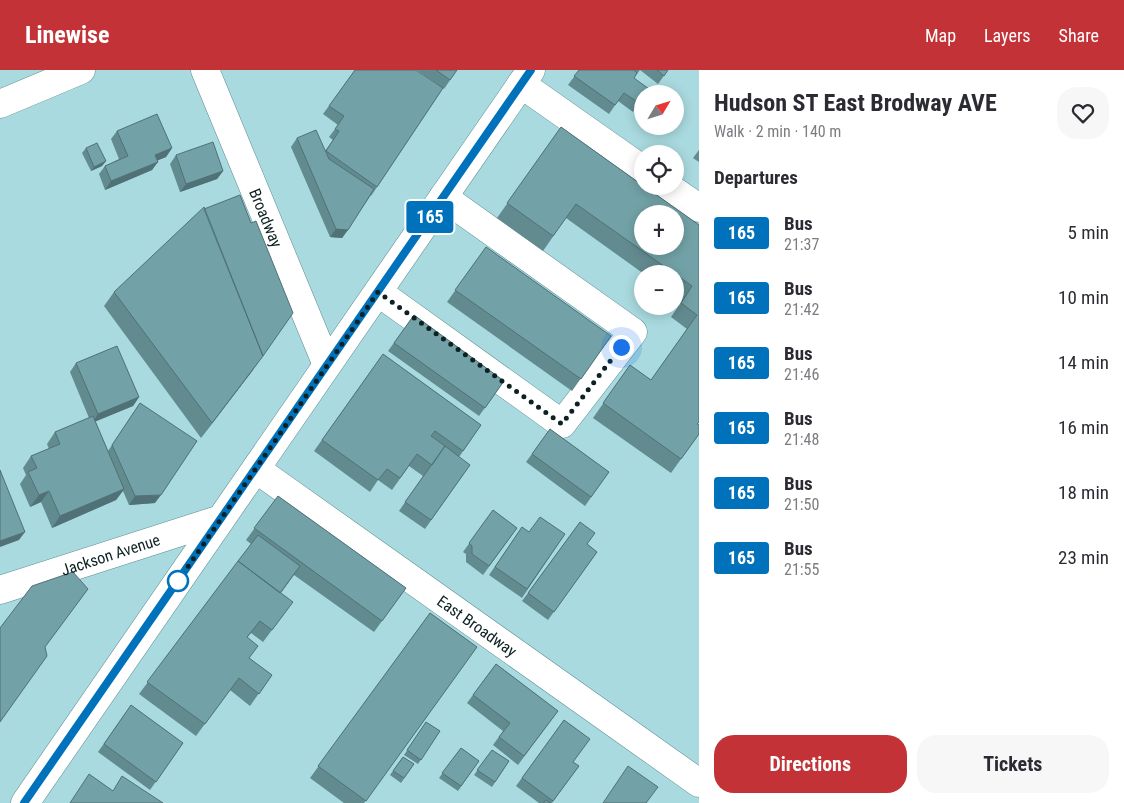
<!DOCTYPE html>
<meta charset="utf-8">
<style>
body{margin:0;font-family:"Roboto Condensed",sans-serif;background:#f7f7f7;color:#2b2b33;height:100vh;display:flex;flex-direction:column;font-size:19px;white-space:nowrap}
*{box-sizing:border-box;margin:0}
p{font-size:16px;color:#7c7c81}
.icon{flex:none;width:28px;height:28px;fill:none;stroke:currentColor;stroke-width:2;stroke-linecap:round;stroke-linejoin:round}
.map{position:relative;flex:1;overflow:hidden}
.side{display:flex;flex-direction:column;background:#fff;width:425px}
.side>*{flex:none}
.badge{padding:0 10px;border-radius:4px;font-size:18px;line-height:32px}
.needle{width:32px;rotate:52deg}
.fabs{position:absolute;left:634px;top:15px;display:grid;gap:10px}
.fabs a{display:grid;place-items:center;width:50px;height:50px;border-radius:50%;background:#fff;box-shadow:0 2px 12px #0003;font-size:25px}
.you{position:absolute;width:25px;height:25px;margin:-12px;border:4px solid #fff;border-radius:50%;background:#1a73e8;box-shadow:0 0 0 8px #1a73e833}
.map>.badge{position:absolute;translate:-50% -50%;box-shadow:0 0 0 2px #fff}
h2{padding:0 15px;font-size:19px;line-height:45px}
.round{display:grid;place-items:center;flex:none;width:52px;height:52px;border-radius:20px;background:#f7f7f7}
.overview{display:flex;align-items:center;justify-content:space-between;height:85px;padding:0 15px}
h1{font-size:24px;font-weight:700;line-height:38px}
.action{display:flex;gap:10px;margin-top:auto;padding:10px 15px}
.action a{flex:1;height:58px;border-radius:20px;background:#c23236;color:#fff;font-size:20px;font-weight:700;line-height:58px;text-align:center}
.action a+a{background:#f7f7f7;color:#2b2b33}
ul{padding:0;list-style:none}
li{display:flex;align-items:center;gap:15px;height:65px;padding:0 15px}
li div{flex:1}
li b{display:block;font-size:19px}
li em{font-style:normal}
li .badge{min-width:55px;font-weight:700;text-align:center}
header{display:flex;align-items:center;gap:30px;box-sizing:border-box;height:70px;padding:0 25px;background:#c23236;color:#fff}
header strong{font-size:24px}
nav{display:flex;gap:28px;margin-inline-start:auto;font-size:18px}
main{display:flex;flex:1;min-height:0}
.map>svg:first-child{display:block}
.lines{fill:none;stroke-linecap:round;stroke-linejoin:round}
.minor-casing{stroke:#5c8c90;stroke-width:29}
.major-casing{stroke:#5c8c90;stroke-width:29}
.minor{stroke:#fff;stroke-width:28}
.major{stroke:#fff;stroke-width:28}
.wall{fill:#628b90}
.shaded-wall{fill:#507175}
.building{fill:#72a2a7;stroke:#507175;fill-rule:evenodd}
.line-casing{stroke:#fff;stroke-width:11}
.line{stroke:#0072bc;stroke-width:8}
.walk{stroke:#0d2022;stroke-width:5;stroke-dasharray:0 9}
.stop-dot{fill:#fff;stroke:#0072bc;stroke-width:2.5}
.labels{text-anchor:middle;stroke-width:4.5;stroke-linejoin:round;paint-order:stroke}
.street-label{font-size:16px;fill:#0d2022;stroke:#a9dadf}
</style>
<header>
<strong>Linewise</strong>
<nav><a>Map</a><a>Layers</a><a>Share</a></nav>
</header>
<main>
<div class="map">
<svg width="699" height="733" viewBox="0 0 699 733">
<rect width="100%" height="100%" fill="#a9dadf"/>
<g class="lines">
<defs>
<g id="minor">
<path id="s1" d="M205,0L327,295"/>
<path d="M521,14L642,99"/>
<path d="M0,34L81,0"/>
<path d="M667,116L699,138"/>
<path d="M378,222L562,354L633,262L443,127"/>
<path id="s2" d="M256,399L699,713"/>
<path id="s3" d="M0,520L221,449"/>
</g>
<path id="major" d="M25,733L531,0"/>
</defs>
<use href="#minor" class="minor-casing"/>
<use href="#major" class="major-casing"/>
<use href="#minor" class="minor"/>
<use href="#major" class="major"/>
</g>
<path class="wall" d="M355,0L439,15L417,0H457L444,19L443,18L371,126V125L342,168L330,167L291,77L297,68L325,81L333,70L329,67L338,55L323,44Z
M579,0H668L658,14L640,0L634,8L642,28L633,42L618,31L609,44L568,15Z
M561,57L699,155L698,354L699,364L671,403L593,348L630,295L651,310L687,259L671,247L682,231L675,226V204H644L566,148L543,181L497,148Z
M117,61L172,78L166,87L158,90L152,100L105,120L99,104L105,96L119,89L111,69Z
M86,78L106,91L102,96L91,101L82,83Z
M699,80V92L693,88Z
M176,85L223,101L217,109L180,122L170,94Z
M486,177L611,266L572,321L447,232Z
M114,222L253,300L201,368L104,236Z
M414,245L504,311L479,346L388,281Z
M383,284L481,355L459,387L470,395L425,459L399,441L423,406L409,396L392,420L378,410L370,422L314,381Z
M76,293L139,327L133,336L95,351L108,381L140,333L155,433L129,435L123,421L116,430L52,458L41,432L30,437L20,414L26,405L23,398L31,386L49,379L47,374L55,362L89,348L70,302Z
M550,359L609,402L585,436L526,392Z
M278,426L406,518L374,562L294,505L281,523L284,544L263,572L251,563L247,568L249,588L272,605L250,636L230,620L196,666L139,624L251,474L246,470Z
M493,440L517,458L483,505L466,492V484L463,482Z
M580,452L587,474L597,482L548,550L522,531Z
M522,457L529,462L565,464L522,528L489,505Z
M430,543L477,577L364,733H344L310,708Z
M496,594L558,641L518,695L493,675L503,661L467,633Z
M131,635L183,673L150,720L98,682Z
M564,650L573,692L579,696L552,733H539L516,716Z
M426,652L440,661L418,694L404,685Z
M461,678L479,691L458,721L439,708Z
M492,680L509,691L492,717L474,705Z
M403,687L414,694L401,713L390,705Z"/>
<path class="shaded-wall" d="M172,78L166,87L149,94L155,85Z
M106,91L102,96L91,101L94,97Z
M158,92L152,100L105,120L111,111Z
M223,101L217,109L180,122L186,114Z
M336,159L348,160L342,168L330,167Z
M263,286L253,300L201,368L212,353Z
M139,327L133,336L92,353L98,344Z
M124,419L116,430L52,458L60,446Z
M49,421L41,432L30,437L39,425Z
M161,425L155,433L129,435L135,426Z
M25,462L19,470L0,477V471Z"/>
<path class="building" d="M355,0H416L443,18L377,117L326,81L339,61L335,59L344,46L329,36Z
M436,0H457L450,10Z
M579,0H634L637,3L634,8L649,19L646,24H642V28L639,33L624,23L615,35L574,6Z
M657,0H668L664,6Z
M157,44L172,78L155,85L158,92L111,111L105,96L128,86L117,61Z
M561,57L642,115V116H644L699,155V352L697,354L699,355V364L681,389L603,333L630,295L651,310L697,245L681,233L692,216L576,134L553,166L507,133ZM642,144H675V176H642Z
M316,60L329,89L374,119L348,160L336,159L297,68Z
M213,72L223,101L186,114L176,85Z
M97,73L106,91L94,97L86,78Z
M240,125L251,153L256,151L293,243L263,286L204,139Z
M204,137L263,286L212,353L114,222Z
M486,177L611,266L581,309L455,220Z
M414,245L504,311L485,338L394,273Z
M117,276L139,327L98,344L76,293Z
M383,284L481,355L463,381L435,361L431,366L445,376L432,395L417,384L400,408L387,399L378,410L322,370Z
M140,333L197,371L161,425L135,426L112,375Z
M93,346L124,419L60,446L49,421L39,425L28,402L37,398L31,386L60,374L55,362Z
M550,359L609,402L591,427L532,384Z
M445,376L470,395L431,450L405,432Z
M0,400L25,462L0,471Z
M278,426L406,518L382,551L254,458Z
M493,440L517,458L489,496L472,484V476L469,473Z
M540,447L565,464L527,519L495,497L522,457L529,462Z
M580,452L595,463L587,474L597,482L554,542L528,523Z
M258,465L300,496L280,523L238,491Z
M238,491L293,532L272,560L260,551L247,567L258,576L249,588L272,605L259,624L239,608L205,654L147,612Z
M73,502L88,519L45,577L47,586L0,652V558L32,516Z
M430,543L477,577L366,731L318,696Z
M496,594L558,641L524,686L499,667L510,653L473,625Z
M131,635L183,673L156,712L104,674Z
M564,650L590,669L573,692L579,696L553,731L522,708Z
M426,652L440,661L421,690L407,680Z
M461,678L479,691L461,716L442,703Z
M492,680L509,691L495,712L477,700Z
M403,687L414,694L404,708L393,701Z
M628,696L658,717L646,733H603Z
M89,704L113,721L122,706L163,733H70Z
M546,730L551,733H543Z"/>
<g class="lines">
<defs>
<path id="line" d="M24,733L531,0"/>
</defs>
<use href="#line" class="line-casing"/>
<use href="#line" class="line"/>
<path class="walk" d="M178,511L378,222L562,354L621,277"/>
</g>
<circle class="stop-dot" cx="178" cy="511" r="10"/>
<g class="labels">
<g class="street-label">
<text dy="6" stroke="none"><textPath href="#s1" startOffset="160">Broadway</textPath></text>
<text dy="6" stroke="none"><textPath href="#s3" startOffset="116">Jackson Avenue</textPath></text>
<text dy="6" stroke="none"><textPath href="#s2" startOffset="271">East Broadway</textPath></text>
</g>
</g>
</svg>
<div class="fabs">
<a><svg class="needle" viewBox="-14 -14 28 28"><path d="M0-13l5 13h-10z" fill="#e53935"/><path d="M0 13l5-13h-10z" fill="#7c7c81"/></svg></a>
<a><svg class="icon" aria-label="locate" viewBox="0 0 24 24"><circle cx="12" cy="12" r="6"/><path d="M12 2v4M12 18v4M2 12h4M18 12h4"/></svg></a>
<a>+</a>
<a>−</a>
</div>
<div class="you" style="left:621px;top:277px"></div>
<b class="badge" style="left:430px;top:147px;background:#0072bc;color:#fff">165</b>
</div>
<section class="side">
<div class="overview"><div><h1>Hudson ST East Brodway AVE</h1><p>Walk · 2 min · 140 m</p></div><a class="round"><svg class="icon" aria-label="heart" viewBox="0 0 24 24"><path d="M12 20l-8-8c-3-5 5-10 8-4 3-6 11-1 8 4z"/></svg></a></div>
<h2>Departures</h2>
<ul>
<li><span class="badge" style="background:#0072bc;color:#fff">165</span><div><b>Bus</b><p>21:37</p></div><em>5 min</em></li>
<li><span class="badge" style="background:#0072bc;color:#fff">165</span><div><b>Bus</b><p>21:42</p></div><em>10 min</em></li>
<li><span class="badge" style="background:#0072bc;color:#fff">165</span><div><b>Bus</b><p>21:46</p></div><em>14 min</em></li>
<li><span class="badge" style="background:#0072bc;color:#fff">165</span><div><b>Bus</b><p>21:48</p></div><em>16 min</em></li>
<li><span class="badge" style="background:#0072bc;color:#fff">165</span><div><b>Bus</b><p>21:50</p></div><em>18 min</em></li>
<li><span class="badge" style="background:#0072bc;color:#fff">165</span><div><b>Bus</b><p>21:55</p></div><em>23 min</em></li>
</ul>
<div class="action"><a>Directions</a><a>Tickets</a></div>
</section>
</main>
